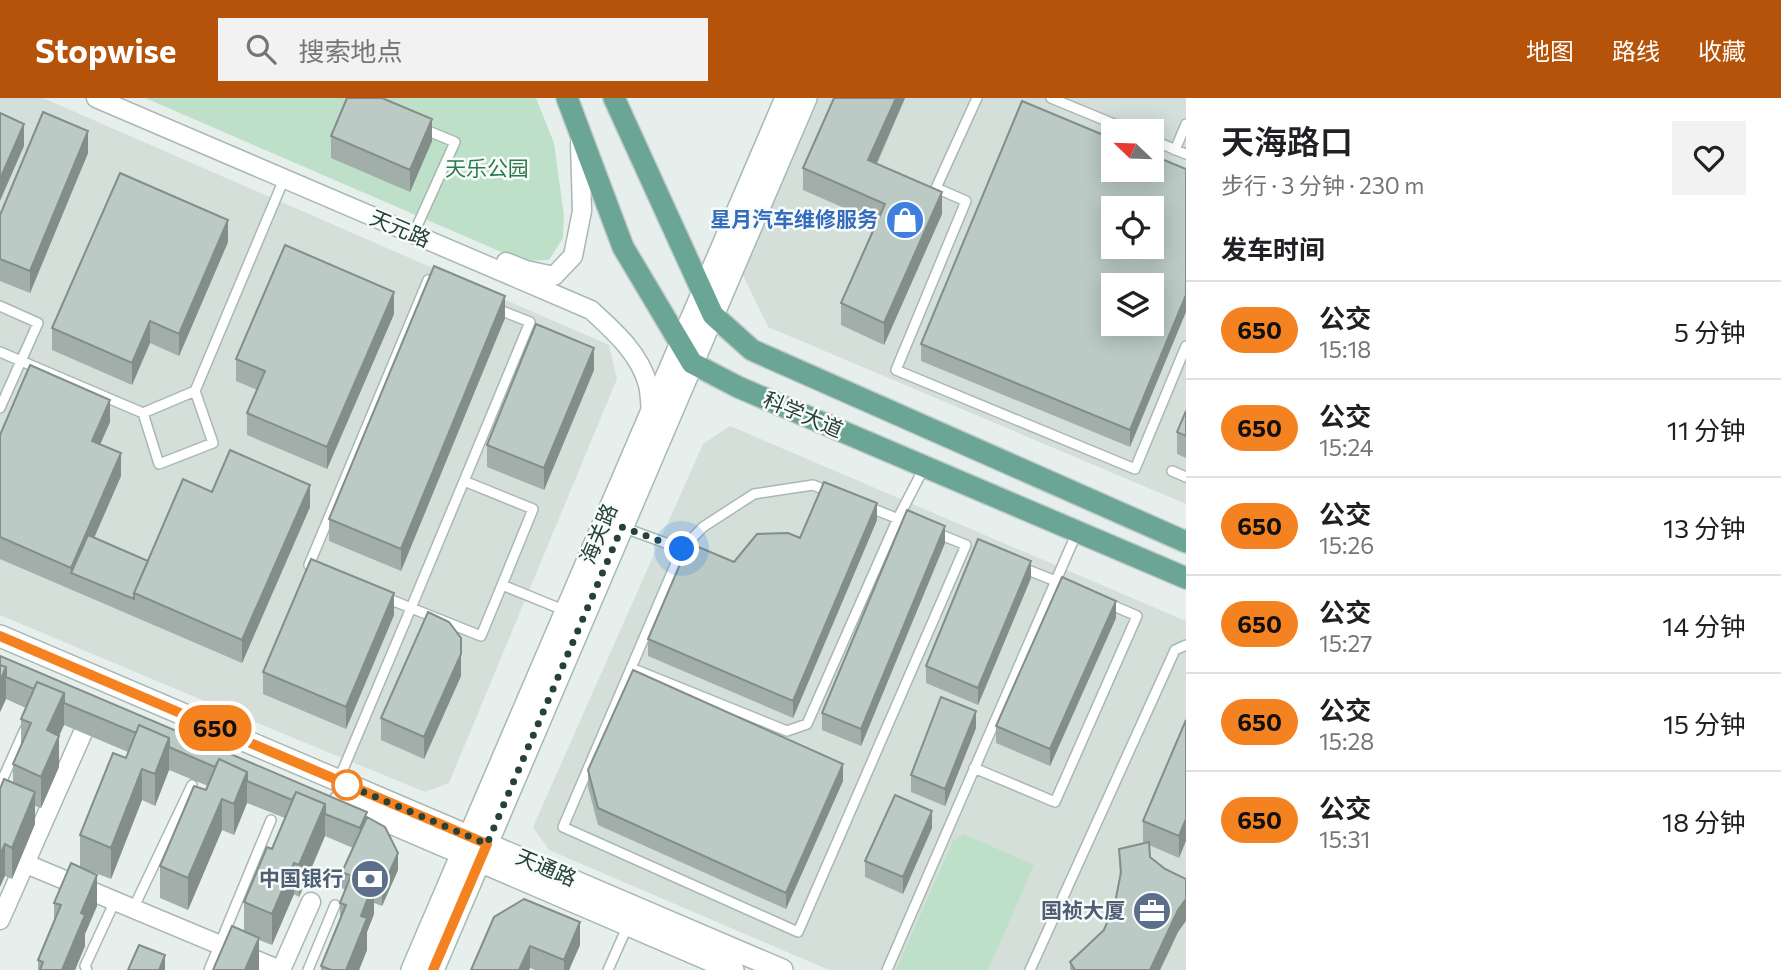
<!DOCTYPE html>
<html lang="zh">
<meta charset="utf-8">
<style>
body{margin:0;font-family:Commissioner,"Noto Sans SC",sans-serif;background:#f2f2f2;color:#202124;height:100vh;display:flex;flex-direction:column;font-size:26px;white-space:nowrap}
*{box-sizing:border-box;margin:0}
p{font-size:23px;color:#757577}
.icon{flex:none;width:38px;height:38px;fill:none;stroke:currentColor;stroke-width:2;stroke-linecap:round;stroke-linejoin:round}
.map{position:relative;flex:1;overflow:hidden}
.side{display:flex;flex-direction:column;background:#fff;width:595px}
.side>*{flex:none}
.badge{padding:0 14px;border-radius:23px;font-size:24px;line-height:46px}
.needle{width:46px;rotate:293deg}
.fabs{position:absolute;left:1101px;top:21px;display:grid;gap:14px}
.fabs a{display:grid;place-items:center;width:63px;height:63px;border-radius:0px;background:#fff;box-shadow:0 4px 18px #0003;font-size:35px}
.you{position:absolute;width:35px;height:35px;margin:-18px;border:5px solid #fff;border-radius:50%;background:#1a73e8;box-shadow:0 0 0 10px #1a73e833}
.map>.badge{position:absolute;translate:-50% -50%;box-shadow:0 0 0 4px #fff}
h2{padding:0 35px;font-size:26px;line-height:63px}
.round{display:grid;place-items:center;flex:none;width:74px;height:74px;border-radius:0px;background:#f2f2f2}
.headline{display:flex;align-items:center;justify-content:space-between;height:119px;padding:0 35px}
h1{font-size:33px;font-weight:600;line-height:52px}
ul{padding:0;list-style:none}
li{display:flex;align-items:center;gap:21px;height:98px;padding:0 35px;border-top:2px solid #e0e0e0}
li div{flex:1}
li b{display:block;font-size:26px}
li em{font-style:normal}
li .badge{min-width:77px;font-weight:700;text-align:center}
header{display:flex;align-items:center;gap:42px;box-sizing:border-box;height:98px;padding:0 35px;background:#b45309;color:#fff}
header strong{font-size:33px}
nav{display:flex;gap:38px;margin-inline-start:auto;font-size:24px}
.search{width:490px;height:63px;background:#f2f2f2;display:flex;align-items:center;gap:18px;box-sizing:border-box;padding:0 24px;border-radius:0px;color:#757577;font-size:26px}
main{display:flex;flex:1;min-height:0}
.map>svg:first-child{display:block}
.built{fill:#d4dfda;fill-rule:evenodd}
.green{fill:#bfe0c8}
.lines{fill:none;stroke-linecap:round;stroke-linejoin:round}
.service-casing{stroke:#a8b8b2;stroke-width:12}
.minor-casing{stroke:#a8b8b2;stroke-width:21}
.tertiary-casing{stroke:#a8b8b2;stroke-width:24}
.secondary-casing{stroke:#a4bbb3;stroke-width:24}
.primary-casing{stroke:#c2cac8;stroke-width:24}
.service{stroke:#fff;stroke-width:9}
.minor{stroke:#fff;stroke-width:18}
.tertiary{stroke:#fff;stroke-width:21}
.secondary{stroke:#fff;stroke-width:21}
.primary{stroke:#6aa596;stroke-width:21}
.wall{fill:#a1aea9}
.shaded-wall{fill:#838d89}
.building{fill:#bbcac4;stroke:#838d89;stroke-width:2;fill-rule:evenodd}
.line-casing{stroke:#fff;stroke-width:16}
.line{stroke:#f58220;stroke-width:10}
.walk{stroke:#24423a;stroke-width:7;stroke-dasharray:0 12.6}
.stop-dot{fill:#fff;stroke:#f58220;stroke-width:3.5}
.labels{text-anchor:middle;stroke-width:5;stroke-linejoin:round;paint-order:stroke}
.park-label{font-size:21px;fill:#2d7a4b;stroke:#f7fbf9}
.shop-label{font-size:21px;font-weight:bold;fill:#366cbe;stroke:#f7fbf9;text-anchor:end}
.street-label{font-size:21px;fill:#24423a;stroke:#f7fbf9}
.service-label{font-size:21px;font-weight:bold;fill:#4e5e75;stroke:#f7fbf9;text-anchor:end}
</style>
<header>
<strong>Stopwise</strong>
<div class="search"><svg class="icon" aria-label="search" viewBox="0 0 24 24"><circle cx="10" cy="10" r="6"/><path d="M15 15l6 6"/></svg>搜索地点</div>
<nav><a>地图</a><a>路线</a><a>收藏</a></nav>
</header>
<main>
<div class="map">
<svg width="1186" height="872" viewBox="0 0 1186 872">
<rect width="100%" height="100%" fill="#e6efeb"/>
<path class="built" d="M0,0H43L609,247L617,281L449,685L425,694L228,613L0,517Z
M814,0H1186V406L768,229L740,171ZM1113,33H1152V72H1113ZM1113,110H1152V149H1113ZM1113,187H1152V226H1113Z
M730,328L1186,523V872H829L549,752L533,729L703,346Z"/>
<path class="green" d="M145,0H536L554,45L564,118L563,140L549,162L522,163Z
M964,736L1034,767L988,872H896L953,743Z"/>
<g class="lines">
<defs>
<path id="service" d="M977,0L936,90L966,103L896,272L1135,371L1186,248
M1051,0L1131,33
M1152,42L1186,56
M1175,52L1186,26
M413,137L455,44L421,30
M0,208L38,225L0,310
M0,254L143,315L195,293L213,345L159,366L143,315
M195,293L284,81
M1172,373L1186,379
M464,383L530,224L497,211
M866,408L911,426
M622,429L682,451L563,729L798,834L966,447L934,434
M682,451L703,429L754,396L813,387L830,394
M313,469L309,467L428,182L439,187
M1023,470L1058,484
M384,499L411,510L464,383L533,411L502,487
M631,570L787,633L807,626L898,420L924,370
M974,670L1055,704L1137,518L1107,505
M339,681L411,510L481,538L502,487L566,513
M0,687L25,631
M133,811L192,687
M87,872L85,868L115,803
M209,872L271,722
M308,872L335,807
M608,872L628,827
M887,872L1077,434
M1030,872L1175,552L1186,547"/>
<path id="minor" d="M96,0L591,212C614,233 640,256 648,287C650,295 650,305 651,314
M506,164L526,172L554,178L573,158L582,113L580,45
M24,765L280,872
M0,822L92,614
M281,872L311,804"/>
<path id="tertiary" d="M0,538L782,872
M340,703L733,872"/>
<path id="secondary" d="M412,872L786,0
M433,872L806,0"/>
<path id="primary" d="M567,0L623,149L692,265L738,289L1186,480
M614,0L713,217L752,252L1186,444"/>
</defs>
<use href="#service" class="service-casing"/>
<use href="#minor" class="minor-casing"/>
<use href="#tertiary" class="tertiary-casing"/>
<use href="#secondary" class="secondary-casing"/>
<use href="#primary" class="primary-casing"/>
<use href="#service" class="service"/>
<use href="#minor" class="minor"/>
<use href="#tertiary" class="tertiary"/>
<use href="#secondary" class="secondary"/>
<use href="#primary" class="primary"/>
</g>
<path class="wall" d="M834,0H905L877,66L942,116L884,247L841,227V205L876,124L803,92V70Z
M331,38L432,43L410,94L331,60Z
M88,55L30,195L0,183V117Z
M1186,71L1130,349L921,263V246Z
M228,144L179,258L150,245L132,287L52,252V230Z
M394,216L327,371L247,337V315L257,292L236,283V261Z
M505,220L401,473L329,443V421Z
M594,272L544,392L487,369V347Z
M1186,313V360L1177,356V334Z
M110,324L100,346L121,378L94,439L148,463L212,394L310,409L242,565L0,461V337Z
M877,422L793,620L648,558V541L734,464L800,440Z
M945,445L861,648L822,632V615Z
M1031,480L978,607L926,585V568Z
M394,517L346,631L263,596V574Z
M1116,520L1050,668L996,645V628Z
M0,558L367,719L398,772L382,808L374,805V816L367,834V852L359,872H321V868L340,822V805L345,792L342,790V774L353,750L325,738L299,799L294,796L272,847L259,842V872H213L244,833V804L272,751L285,720L247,705L234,737L222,732L188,812L160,800V768L208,688L169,672L155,708L142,702L111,781L80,769V737L126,660L128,654L64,627L59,638V669L41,710L35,708V726L12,781L5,778L0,691L13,685V666L21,648V621L26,610L6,601L0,614Z
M461,578L424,661L381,642V620Z
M1186,622L1179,760L1149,747L1150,759L1178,834L1160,872H1070V864L1104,832L1115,805L1120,780L1119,751L1143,745V723Z
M976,630L945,708L911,694V677Z
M588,672L843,683L786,811L598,727L588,689Z
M932,730L903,796L865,779V763Z
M54,805L97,808L85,836V848L75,872H38V862L54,823Z
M494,819L580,847L569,872H535L530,870L529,872H471Z"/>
<path class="shaded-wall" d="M896,0H905L868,84V62Z
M432,21V43L410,94V72Z
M24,26V48L0,103V81Z
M88,33V55L30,195V173Z
M942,94V116L884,247V225Z
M228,122V144L179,258V236Z
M394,194V216L327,371V349Z
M1186,197V214L1130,349V332Z
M505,198V220L401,473V451Z
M150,223V245L132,287V265Z
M594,250V272L544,392V370Z
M110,302V324L92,365V343Z
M121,355V378L78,477L71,475V470Z
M310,387V409L242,565V542Z
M877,405V422L793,620V603Z
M945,428V445L861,648V631Z
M1031,463V480L978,607V590Z
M394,495V517L346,631V609Z
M1116,503V520L1050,668V651Z
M461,540V578L424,661V639Z
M6,569V601L0,614V583Z
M64,595V627L59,638V669L41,710V679L47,632Z
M976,613V630L945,708V691Z
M169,640V672L155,708V676Z
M843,666V683L786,811V795Z
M142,671V702L111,781V750Z
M247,674V705L234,737V706Z
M35,694V726L12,781V750Z
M222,701V732L188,812V780Z
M325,706V738L299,799V767Z
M932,713V730L903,796V779Z
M1186,721V743L1179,760V738Z
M5,746V778L0,789V757Z
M398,755V772L382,808V791Z
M294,765V796L272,847V816Z
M97,777V808L85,836V848L75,872H62L81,815Z
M374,784V816L367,834V852L359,872H346L361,818Z
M1186,801V823L1178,834L1160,872H1150L1178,812Z
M580,824V847L569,872H564V862Z
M259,840V872H245Z
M530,848V870L529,872H519Z
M165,857V872H159Z"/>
<path class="building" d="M347,0H382L432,21L410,72L331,38Z
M834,0H896L868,62L942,94L884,225L841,205L885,106L803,70Z
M1022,3L1113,41V72H1152V57L1186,71V197L1130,332L921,246ZM1113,110H1152V149H1113ZM1113,187H1152V226H1113Z
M43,14L88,33L30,173L0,161V117Z
M0,15L24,26L0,81Z
M120,75L228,122L179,236L150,223L132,265L52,230Z
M285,147L394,194L327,349L247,315L265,273L236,261Z
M434,168L505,198L401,451L329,421Z
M536,226L594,250L544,370L487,347Z
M30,267L110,302L92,343L121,355L71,470L0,439V337Z
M1186,313V338L1177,334Z
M230,352L310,387L242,542L134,495L183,381L212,394Z
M824,384L877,405L793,603L648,541L689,445L734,464L757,436L788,435L800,440Z
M907,412L945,428L861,631L822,615Z
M88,437L148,463L134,495V501L71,475Z
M978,441L1031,463L978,590L926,568Z
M311,461L394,495L346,609L263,574Z
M1062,479L1116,503L1050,651L996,628Z
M428,514L449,524L461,540V556L424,639L381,620Z
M0,558L367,714L360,730L325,716V706L296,694L292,702L247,683V674L219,661L215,669L169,649V640L139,627L136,635L64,605V595L37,584L34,591L6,579V569L0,567Z
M0,567L6,569L0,583Z
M633,572L843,666L786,795L598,710L588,672Z
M37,584L64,595L47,632L59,638L41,679L13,666L31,625L21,621Z
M941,599L976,613L945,691L911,677Z
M1186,622V721L1179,738L1143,723Z
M139,627L169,640L155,676L142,671L111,750L80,737L113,655L126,660Z
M219,661L247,674L234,706L222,701L188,780L160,768L194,688L206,692Z
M4,681L35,694L12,750L5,746L0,757V691Z
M296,694L325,706L299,767L294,765L272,816L244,804L267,749L272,751Z
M895,697L932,713L903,779L865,763Z
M367,719L385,729L398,755L382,791L374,788V784L352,775L351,778L342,774Z
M1149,744L1150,759L1165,771L1186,781V801L1178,812L1150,872H1075L1070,864L1104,832L1115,805L1121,774L1119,751Z
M71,765L97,777L81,815L85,817L62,872H40L43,864L38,862L61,807L54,805Z
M352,775L374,784L361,818L367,820L346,872H331L321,868L346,807L340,805Z
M524,801L580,824L564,862L530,848L519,872H471L494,819Z
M232,828L259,840L245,872H213Z
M139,847L165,857L159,872H128Z"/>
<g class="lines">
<defs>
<path id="line" d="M0,538L487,746L433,872"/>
</defs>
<use href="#line" class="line-casing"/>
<use href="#line" class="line"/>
<path class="walk" d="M347,687L338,683L487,746L622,429L682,451"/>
</g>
<defs>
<symbol id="shop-disc" viewBox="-11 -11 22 22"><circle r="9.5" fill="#3f7fe0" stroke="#f7fbf9"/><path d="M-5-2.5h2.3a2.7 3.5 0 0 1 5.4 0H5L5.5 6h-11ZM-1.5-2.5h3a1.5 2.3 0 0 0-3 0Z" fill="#fff"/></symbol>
<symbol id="bank-disc" viewBox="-11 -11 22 22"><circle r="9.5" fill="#5c6f8a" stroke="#f7fbf9"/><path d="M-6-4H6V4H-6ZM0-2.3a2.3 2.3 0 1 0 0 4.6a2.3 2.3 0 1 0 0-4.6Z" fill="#fff"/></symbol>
<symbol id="office-disc" viewBox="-11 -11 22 22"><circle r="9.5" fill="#5c6f8a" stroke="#f7fbf9"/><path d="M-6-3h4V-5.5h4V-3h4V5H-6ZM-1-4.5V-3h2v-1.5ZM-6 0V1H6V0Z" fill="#fff"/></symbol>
</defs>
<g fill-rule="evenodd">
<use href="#shop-disc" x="883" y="100" width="44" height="44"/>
<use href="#bank-disc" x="348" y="759" width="44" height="44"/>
<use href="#office-disc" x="1130" y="791" width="44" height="44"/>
</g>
<circle class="stop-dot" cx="347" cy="687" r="14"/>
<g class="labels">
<g class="park-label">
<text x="487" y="78">天乐公园</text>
</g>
<g class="shop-label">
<text x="878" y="129">星月汽车维修服务</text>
</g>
<g class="street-label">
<text transform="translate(400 131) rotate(23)" y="7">天元路</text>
<text transform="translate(803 317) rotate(23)" y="7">科学大道</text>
<text transform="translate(599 436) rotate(-67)" y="7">海关路</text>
<text transform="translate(546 770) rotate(23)" y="7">天通路</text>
</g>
<g class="service-label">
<text x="343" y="788">中国银行</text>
<text x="1125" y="820">国祯大厦</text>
</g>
</g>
</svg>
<div class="fabs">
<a><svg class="needle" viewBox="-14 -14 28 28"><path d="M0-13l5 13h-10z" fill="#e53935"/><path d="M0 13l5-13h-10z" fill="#757577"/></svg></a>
<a><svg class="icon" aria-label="locate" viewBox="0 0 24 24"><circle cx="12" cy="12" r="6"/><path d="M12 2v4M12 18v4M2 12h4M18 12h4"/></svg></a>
<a><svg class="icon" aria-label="layers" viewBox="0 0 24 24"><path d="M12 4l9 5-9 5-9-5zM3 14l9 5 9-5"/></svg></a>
</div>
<div class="you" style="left:682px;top:451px"></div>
<b class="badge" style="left:215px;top:630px;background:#f58220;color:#111">650</b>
</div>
<section class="side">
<div class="headline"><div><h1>天海路口</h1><p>步行 · 3 分钟 · 230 m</p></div><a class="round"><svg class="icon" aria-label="heart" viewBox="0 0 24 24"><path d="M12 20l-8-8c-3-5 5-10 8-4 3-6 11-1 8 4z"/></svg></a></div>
<h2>发车时间</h2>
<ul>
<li><span class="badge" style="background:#f58220;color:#111">650</span><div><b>公交</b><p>15:18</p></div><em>5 分钟</em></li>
<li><span class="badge" style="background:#f58220;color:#111">650</span><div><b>公交</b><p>15:24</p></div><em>11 分钟</em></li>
<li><span class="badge" style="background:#f58220;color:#111">650</span><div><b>公交</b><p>15:26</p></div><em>13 分钟</em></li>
<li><span class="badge" style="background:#f58220;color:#111">650</span><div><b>公交</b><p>15:27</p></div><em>14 分钟</em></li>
<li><span class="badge" style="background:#f58220;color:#111">650</span><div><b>公交</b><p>15:28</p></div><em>15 分钟</em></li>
<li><span class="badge" style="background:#f58220;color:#111">650</span><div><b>公交</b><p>15:31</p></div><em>18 分钟</em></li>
</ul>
</section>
</main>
